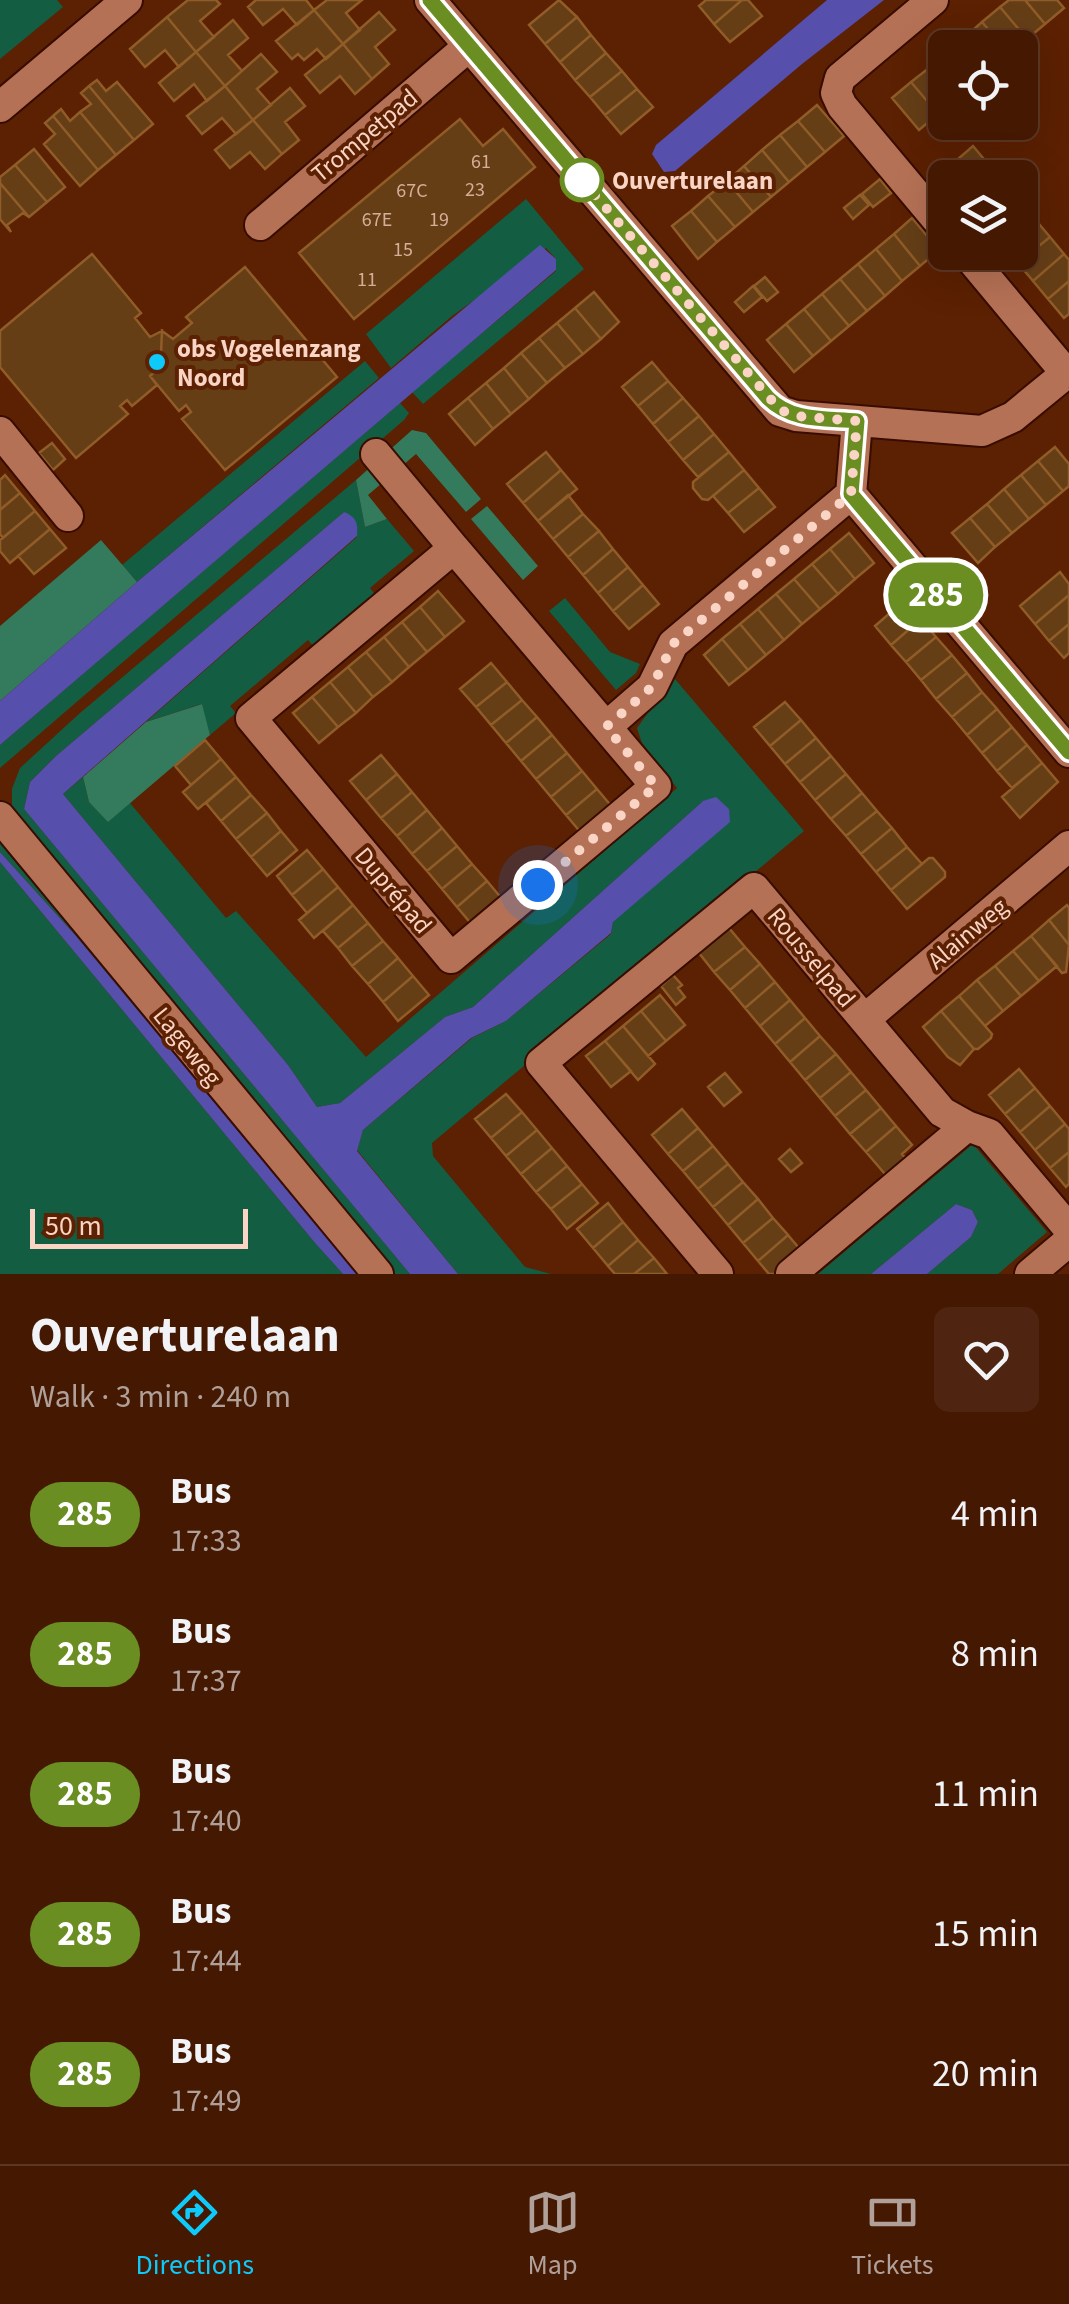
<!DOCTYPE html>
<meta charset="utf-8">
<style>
body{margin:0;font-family:"Source Sans 3",sans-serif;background:#4f2511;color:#f1f3f6;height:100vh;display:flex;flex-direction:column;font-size:38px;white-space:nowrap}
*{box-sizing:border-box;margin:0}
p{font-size:32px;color:#b0a099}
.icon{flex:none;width:55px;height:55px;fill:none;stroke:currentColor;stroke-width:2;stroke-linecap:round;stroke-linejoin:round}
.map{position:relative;height:1274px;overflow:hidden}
.sheet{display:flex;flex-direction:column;background:#451802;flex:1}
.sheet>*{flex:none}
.badge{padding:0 20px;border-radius:32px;font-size:35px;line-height:65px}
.tools{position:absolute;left:928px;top:30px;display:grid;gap:20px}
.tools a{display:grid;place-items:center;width:110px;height:110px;border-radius:15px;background:#451802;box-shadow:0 10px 40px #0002,0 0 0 2px #5d3724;font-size:50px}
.scale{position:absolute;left:30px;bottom:25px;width:218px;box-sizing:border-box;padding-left:10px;border:5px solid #fad4c5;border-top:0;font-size:28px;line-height:35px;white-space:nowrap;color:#fad4c5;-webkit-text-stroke:8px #5c2002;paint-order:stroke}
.you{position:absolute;width:50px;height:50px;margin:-25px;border:8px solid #fff;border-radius:50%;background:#1a73e8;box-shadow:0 0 0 15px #1a73e833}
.map>.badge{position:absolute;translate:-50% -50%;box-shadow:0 0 0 5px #fff}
.round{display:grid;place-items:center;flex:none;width:105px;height:105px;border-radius:15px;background:#4f2511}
.head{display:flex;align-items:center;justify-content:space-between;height:170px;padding:0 30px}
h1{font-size:48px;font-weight:700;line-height:75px}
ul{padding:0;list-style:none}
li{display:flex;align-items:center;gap:30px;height:140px;padding:0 30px}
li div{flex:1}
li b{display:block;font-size:38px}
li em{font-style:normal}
li .badge{min-width:110px;font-weight:700;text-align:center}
.tabs{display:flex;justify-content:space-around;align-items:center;height:140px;border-top:2px solid #5d3724;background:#451802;font-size:28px;color:#b0a099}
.tabs a{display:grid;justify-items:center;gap:5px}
.tabs .current{color:#0dcafa}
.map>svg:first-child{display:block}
.green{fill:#135e43}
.forest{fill:#347a5c}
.water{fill:#564fac}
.building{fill:#653e16;stroke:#905c27;stroke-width:2.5}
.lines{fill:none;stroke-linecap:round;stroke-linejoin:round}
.minor-casing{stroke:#380c00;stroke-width:34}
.minor{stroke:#b57155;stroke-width:30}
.line-casing{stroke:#fff;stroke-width:22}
.line{stroke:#6b8e23;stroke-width:15}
.walk{stroke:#fad4c5;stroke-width:10;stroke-dasharray:0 18}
.stop-dot{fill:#fff;stroke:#6b8e23;stroke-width:5}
.poi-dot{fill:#0dcafa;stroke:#5c2002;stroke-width:4}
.labels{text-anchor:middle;stroke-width:8;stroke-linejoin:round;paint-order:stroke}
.number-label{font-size:20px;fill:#d5ae99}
.street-label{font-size:25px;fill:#fad4c5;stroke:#5c2002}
.stop-label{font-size:25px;font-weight:bold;fill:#fad4c5;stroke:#5c2002;text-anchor:start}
.poi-label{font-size:25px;font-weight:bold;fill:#fad4c5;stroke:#5c2002;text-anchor:start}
</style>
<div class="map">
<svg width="1069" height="1274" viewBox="0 0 1069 1274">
<rect width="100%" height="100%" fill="#5c2002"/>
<path class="green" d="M0,0H57L63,7L0,59Z
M526,199L584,269L423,404L412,392L556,271V259L546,248L452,316L391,368L366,334Z
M365,361L379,378L137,582L122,565Z
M400,403L409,413L404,420L0,768V745Z
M356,480L365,527L387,519L414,551L370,588L376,596L315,648L308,640L230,706L236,713L210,735L201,704L146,722L357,537L344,512L56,756L30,782L24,809L410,1274H385L12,810V789L20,768L80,713Z
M565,598L610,652L640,664L636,673L616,690L549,611Z
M669,672L804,831L432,1143L433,1156L525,1267L551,1274H458L357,1150L363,1130L472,1038L506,1021L611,934L613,922L703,801L473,1007L445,1017L340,1103L317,1107L288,1065L63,794L83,777L89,802L108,821L130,803L226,918L236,911L366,1057L677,788L642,743L637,728L661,695Z
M0,834L370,1274H357L76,936L0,852Z
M0,862L315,1243L343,1274H0Z
M973,1144L1047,1232L998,1274H927L971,1237L978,1222L972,1210L956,1204L871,1274H818Z"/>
<path class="forest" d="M412,430L426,433L481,499L466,512L416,454L368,495L387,519L365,527L356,480Z
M487,506L538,566L523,580L471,519Z
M101,540L137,582L0,701V626Z
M202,704L210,735L108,822L89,802L83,777L146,722Z"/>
<path class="water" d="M827,0H884L802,64L675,171L664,172L652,154L656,145Z
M540,245L556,259V270L0,745V701L137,582Z
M344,512C357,517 358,524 357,536L63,794L288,1065L317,1107L340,1103L445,1017L473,1007L703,801L716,797L729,809L730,822L613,922L611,933L506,1021L471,1038L363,1130L357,1151L458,1274H410L24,809L30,782L56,756Z
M0,852L76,936L357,1274H343L315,1243L0,862Z
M956,1204L972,1210L978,1222L971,1237L927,1274H871Z"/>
<path class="building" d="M188,0H216L220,4L200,21L214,37L196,52L167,17Z
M256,0H306L314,10L297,25L283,9L263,25L248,7Z
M327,0H362L346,13L360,30L343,44L314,10Z
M559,0L577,17L545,44L529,25Z
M706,0H742L714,24L699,6Z
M742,0H748L762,16L730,42L714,24Z
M1009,0H1025L1045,24L1027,39L1000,7Z
M1025,0H1057L1064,8L1045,24Z
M1000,7L1027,39L1017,48H1004L982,22Z
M314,10L343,44L326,59L317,49L304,60L298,54L292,59L276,41Z
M379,12L395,30L375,47L389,64L372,79L343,44Z
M167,17L196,52L179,67L165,50L145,67L130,49Z
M577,17L591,35L560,62L545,44Z
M233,20L248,38L228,55L242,71L225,86L196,52Z
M982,22L1004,48H973L965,37Z
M591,35L606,53L575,80L560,62Z
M343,44L372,79L355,94L340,76L320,93L305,75Z
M196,52L225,86L207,101L194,84L174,101L159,83Z
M606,53L622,71L590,97L575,80Z
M261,54L277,72L257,89L271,105L253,120L225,86Z
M945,54V87L929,68Z
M929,68L945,87V108L938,114L911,82Z
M622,71L637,89L605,115L590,97Z
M97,80L106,91L117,82L153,124L134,140L89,86Z
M911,82L938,114L919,130L892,98Z
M89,86L134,140L116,155L80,112L91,104L81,93Z
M225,86L253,120L236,134L222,118L202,134L187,116Z
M290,88L305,106L285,122L299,140L282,154L253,120Z
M637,89L653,107L621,134L605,115Z
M817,105L844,136L825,152L798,121Z
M61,109L70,121L80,112L116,155L98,170L53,116Z
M53,116L98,170L80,186L44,144L55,134L45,123Z
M460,119L483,146L503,129L535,167L354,319L299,253Z
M253,120L282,154L265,169L250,152L230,168L215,150Z
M798,121L825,152L807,167L780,135Z
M780,135L807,167L789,182L762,150Z
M973,146L989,165L974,178H946L942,173Z
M34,149L65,187L47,202L15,165Z
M762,150L789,182L771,197L744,166Z
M15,165L47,202L29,217L0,183V177Z
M744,166L771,197L753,212L727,181Z
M880,179L891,193L873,207L862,194Z
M727,181L753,212L735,227L708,196Z
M0,183L29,217L23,213L7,225L11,232L0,219Z
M860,195L869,205L853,219L844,208Z
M708,196L735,227L717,242L691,211Z
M691,211L717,242L698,259L672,226Z
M912,218L939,250L920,266L894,234Z
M1034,218L1050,237L1018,263L1009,252H1020V230Z
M894,234L920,266L902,281L876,249Z
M1050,237L1064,254L1033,281L1018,263Z
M876,249L902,281L885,296L858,264Z
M92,254L141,313L135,318L150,337L162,331L161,353L167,361L150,376L157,385L132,406L127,400L120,406L128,414L76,458L0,367V331Z
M1064,254L1069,260V281L1048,299L1033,281Z
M858,264L885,296L867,311L840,279Z
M245,267L337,377L225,470L182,419L191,412L186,405L179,411L150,376L167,361L161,353L162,331L173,339L192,323L186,317Z
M765,277L778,292L767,301L754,286Z
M840,279L867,311L849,326L822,294Z
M1069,281V314L1064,318L1048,299Z
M753,286L762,297L744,312L735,302Z
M594,292L619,322L601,339L575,308Z
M822,294L849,326L831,341L804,309Z
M575,308L601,339L583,354L557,323Z
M804,309L831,341L813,356L786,324Z
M557,323L583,354L565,368L539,338Z
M786,324L813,356L794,372L767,340Z
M539,338L565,368L547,383L521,353Z
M521,353L547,383L529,399L504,368Z
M652,362L668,381L638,406L622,387Z
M504,368L529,399L511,414L486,383Z
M668,381L683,398L653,424L638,406Z
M486,383L511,414L493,429L468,398Z
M468,398L493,429L475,445L449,414Z
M683,398L699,416L668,442L653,424Z
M699,416L714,434L683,460L668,442Z
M714,434L729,452L698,477L683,460Z
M52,443L65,459L53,470L39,453Z
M1055,447L1069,464V486L1063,491L1038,461Z
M546,452L561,470L523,503L507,484Z
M729,452L744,470L708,500L702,499L693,488V482Z
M1038,461L1063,491L1046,505L1021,475Z
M561,470L577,489L538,521L523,503Z
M744,470L759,488L728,513L713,496Z
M5,475L20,493L0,510V480Z
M1021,475L1046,505L1029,519L1004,489Z
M759,488L775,507L744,532L728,513Z
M1004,489L1029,519L1012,533L987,504Z
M20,493L35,511L3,538L0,534V510Z
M568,495L583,514L553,539L538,521Z
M987,504L1012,533L995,547L970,518Z
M35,511L50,529L10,563L0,551V540Z
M583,514L599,531L568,557L553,539Z
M970,518L995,547L978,563L952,533Z
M50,529L66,548L34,574L18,556Z
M599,531L613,549L583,575L568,557Z
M849,533L874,563L855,579L830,549Z
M613,549L628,567L598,593L583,575Z
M830,549L855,579L838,594L812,564Z
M812,564L838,594L820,609L794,579Z
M628,567L643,585L613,611L598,593Z
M1060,572L1069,584V595L1035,624L1020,606Z
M794,579L820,609L802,624L776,594Z
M643,585L659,604L629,629L613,611Z
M438,591L464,621L445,637L420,607Z
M776,594L802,624L784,640L758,609Z
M1069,595V624L1049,641L1035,624Z
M905,600L921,619L891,645L875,626Z
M420,607L445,637L427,652L402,622Z
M758,609L784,640L766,655L740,624Z
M921,619L936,637L906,662L891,645Z
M402,622L427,652L409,667L384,637Z
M740,624L766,655L748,670L722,639Z
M1069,624V653L1064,658L1049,641Z
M384,637L409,667L392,682L366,652Z
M936,637L952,655L921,680L906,662Z
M722,639L748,670L729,685L704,655Z
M366,652L392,682L373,697L348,667Z
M952,655L967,673L936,699L921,680Z
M491,663L507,682L476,707L460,689Z
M348,667L373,697L356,713L330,682Z
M967,673L982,692L952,717L936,699Z
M330,682L356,713L338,727L312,697Z
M507,682L522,700L491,725L476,707Z
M982,692L997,709L967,735L952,717Z
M312,697L338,727L319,743L293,713Z
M522,700L537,717L506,743L491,725Z
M785,702L801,720L770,746L754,727Z
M997,709L1012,727L982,753L967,735Z
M537,717L552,735L521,761L506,743Z
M801,720L816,738L785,764L770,746Z
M1012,727L1027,745L997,771L982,753Z
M552,735L567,753L536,779L521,761Z
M816,738L831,756L800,782L785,764Z
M205,740L221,759L191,785L175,766Z
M1027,745L1042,763L1012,788L997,771Z
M567,753L582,771L551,797L536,779Z
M381,755L397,774L366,800L350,781Z
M831,756L846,774L815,800L800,782Z
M221,759L236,777L198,809L183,792Z
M1042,763L1058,782L1020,818L1002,797Z
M582,771L597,789L566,815L551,797Z
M397,774L412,792L381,818L366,800Z
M846,774L862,793L831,819L815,800Z
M236,777L251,795L221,821L206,803Z
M597,789L613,808L582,834L566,815Z
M412,792L427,810L397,836L381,818Z
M862,793L877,811L846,836L831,819Z
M251,795L267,813L236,839L221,821Z
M427,810L442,828L412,854L397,836Z
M877,811L892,828L861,854L846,836Z
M267,813L281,831L251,857L236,839Z
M442,828L457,846L427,871L412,854Z
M892,828L907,847L876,872L861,854Z
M281,831L297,850L267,876L251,857Z
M457,846L472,864L442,889L427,871Z
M907,847L922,864L891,890L876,872Z
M307,850L323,869L292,895L277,876Z
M929,858H933L945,872V877L907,909L891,890Z
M472,864L487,881L457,907L442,889Z
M323,869L338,887L307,913L292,895Z
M487,881L503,900L473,926L457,907Z
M338,887L353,905L314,938L299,920Z
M353,905L368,923L338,948L323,931Z
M1067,905L1069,908V945L1049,920Z
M1049,920L1069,945L1066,972L1062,973L1031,936Z
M368,923L383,941L352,966L338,948Z
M729,928L745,947L714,972L699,953Z
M1031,936L1057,966L1039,981L1013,951Z
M383,941L398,958L368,984L352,966Z
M745,947L760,964L730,990L714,972Z
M1013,951L1039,981L1021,996L995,966Z
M398,958L413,976L383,1002L368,984Z
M760,964L775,982L745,1008L730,990Z
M995,966L1021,996L1003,1011L977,980Z
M673,975L682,985L678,988L685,997L676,1005L661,986Z
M413,976L429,995L398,1021L383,1002Z
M977,980L1003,1011L985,1026L959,996Z
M775,982L790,1000L760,1026L745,1008Z
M660,995L685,1025L666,1041L641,1011Z
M959,996L992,1034L991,1038L978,1049H974L941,1011Z
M790,1000L805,1018L775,1044L760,1026Z
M641,1011L666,1041L648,1056L623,1026Z
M941,1011L974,1049L960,1065L948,1057L923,1027Z
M805,1018L820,1036L790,1062L775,1044Z
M623,1026L655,1064L638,1080L605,1041Z
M820,1036L836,1054L805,1080L790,1062Z
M605,1041L631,1071L611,1087L586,1056Z
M836,1054L851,1072L820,1098L805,1080Z
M1019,1069L1035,1088L1005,1114L989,1095Z
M851,1072L866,1090L835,1116L820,1098Z
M725,1073L741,1092L724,1106L708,1087Z
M1035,1088L1050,1106L1020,1132L1005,1114Z
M866,1090L881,1108L850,1134L835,1116Z
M506,1094L522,1112L491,1138L475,1119Z
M1050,1106L1065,1124L1035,1150L1020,1132Z
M881,1108L896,1126L866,1152L850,1134Z
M682,1109L698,1128L668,1154L652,1135Z
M522,1112L537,1130L506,1156L491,1138Z
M1065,1124L1069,1129V1152L1050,1168L1035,1150Z
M896,1126L912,1145L902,1154L911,1164L891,1181L866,1152Z
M698,1128L713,1146L683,1171L668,1154Z
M537,1130L552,1148L521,1174L506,1156Z
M713,1146L728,1164L698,1189L683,1171Z
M552,1148L567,1166L536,1192L521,1174Z
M790,1149L802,1163L791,1172L779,1159Z
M1069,1152V1184L1066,1187L1050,1168Z
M728,1164L743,1182L713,1207L698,1189Z
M567,1166L582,1184L551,1209L536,1192Z
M743,1182L758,1199L728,1225L713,1207Z
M582,1184L598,1203L567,1229L551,1209Z
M758,1199L773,1218L743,1243L728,1225Z
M608,1203L623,1222L593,1248L577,1229Z
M773,1218L788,1235L758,1261L743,1243Z
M623,1222L638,1240L608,1266L593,1248Z
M788,1235L804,1254L781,1274H769L758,1261Z
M638,1240L654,1258L634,1274H615L608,1266Z
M654,1258L667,1274H634Z"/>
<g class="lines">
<defs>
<path id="minor" d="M430,0L780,411L796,416L982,431L1013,417L1069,371
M933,0L840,78L836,93L842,106L945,229
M0,107L127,0
M260,225L469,46
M965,252L1066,373
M857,421L851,494L1069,752
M0,432L68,516
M376,454L454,548
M454,548L656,786L451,958L251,718Z
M606,727L652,687L673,644L851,494
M0,817L378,1274
M865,1019L1069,846
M967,1126L989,1134L1069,1229
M718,1274L541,1063L754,888L942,1112L967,1126L791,1274
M1030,1274L1069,1241"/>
</defs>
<use href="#minor" class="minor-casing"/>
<use href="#minor" class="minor"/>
</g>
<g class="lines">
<defs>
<path id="line" d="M430,0L768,398C792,422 825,418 857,421L851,494L1069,752"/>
</defs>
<use href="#line" class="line-casing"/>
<use href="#line" class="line"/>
<path class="walk" d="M538,885L656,786L606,727L652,687L673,644L851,494L857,421L796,416L780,410L582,180"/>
</g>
<circle class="stop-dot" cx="582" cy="180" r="20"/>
<circle class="poi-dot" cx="157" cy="362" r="10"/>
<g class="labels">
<g class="number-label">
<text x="481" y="168">61</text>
<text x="475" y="196">23</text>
<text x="412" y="197">67C</text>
<text x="377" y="226">67E</text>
<text x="439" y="226">19</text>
<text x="403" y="256">15</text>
<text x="367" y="286">11</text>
</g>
<g class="street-label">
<text transform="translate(364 135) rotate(-40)" y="9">Trompetpad</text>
<text transform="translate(394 890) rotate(50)" y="9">Duprépad</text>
<text transform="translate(967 933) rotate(-40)" y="9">Alainweg</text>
<text transform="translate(812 957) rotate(50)" y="9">Rousselpad</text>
<text transform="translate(188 1046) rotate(51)" y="9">Lageweg</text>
</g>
<g class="stop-label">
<text x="612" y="189">Ouverturelaan</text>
</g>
<g class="poi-label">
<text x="177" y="357">obs Vogelenzang<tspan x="177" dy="29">Noord</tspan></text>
</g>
</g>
</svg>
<div class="tools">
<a><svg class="icon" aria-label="locate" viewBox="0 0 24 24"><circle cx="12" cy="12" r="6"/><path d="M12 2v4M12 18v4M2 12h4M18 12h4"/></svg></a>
<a><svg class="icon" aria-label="layers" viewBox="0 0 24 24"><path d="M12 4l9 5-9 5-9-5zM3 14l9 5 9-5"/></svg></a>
</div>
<div class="scale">50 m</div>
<div class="you" style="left:538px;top:885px"></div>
<b class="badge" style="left:936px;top:595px;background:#6b8e23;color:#fff">285</b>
</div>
<section class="sheet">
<div class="head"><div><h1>Ouverturelaan</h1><p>Walk · 3 min · 240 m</p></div><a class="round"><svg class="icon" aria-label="heart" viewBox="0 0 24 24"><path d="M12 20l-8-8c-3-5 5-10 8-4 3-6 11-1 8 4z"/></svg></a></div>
<ul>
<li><span class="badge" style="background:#6b8e23;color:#fff">285</span><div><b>Bus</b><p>17:33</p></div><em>4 min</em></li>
<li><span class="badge" style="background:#6b8e23;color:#fff">285</span><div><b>Bus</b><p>17:37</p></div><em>8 min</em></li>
<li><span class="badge" style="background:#6b8e23;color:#fff">285</span><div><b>Bus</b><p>17:40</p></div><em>11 min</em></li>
<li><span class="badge" style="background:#6b8e23;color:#fff">285</span><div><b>Bus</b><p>17:44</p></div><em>15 min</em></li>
<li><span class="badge" style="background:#6b8e23;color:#fff">285</span><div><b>Bus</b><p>17:49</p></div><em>20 min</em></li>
</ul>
</section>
<nav class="tabs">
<a class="current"><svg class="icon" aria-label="directions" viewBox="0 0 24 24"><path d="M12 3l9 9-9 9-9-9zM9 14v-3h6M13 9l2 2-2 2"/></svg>Directions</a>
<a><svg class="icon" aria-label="map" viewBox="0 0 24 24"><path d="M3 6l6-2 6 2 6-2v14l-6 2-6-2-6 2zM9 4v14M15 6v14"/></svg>Map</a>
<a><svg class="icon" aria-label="tickets" viewBox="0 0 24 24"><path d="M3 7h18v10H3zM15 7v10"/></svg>Tickets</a>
</nav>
